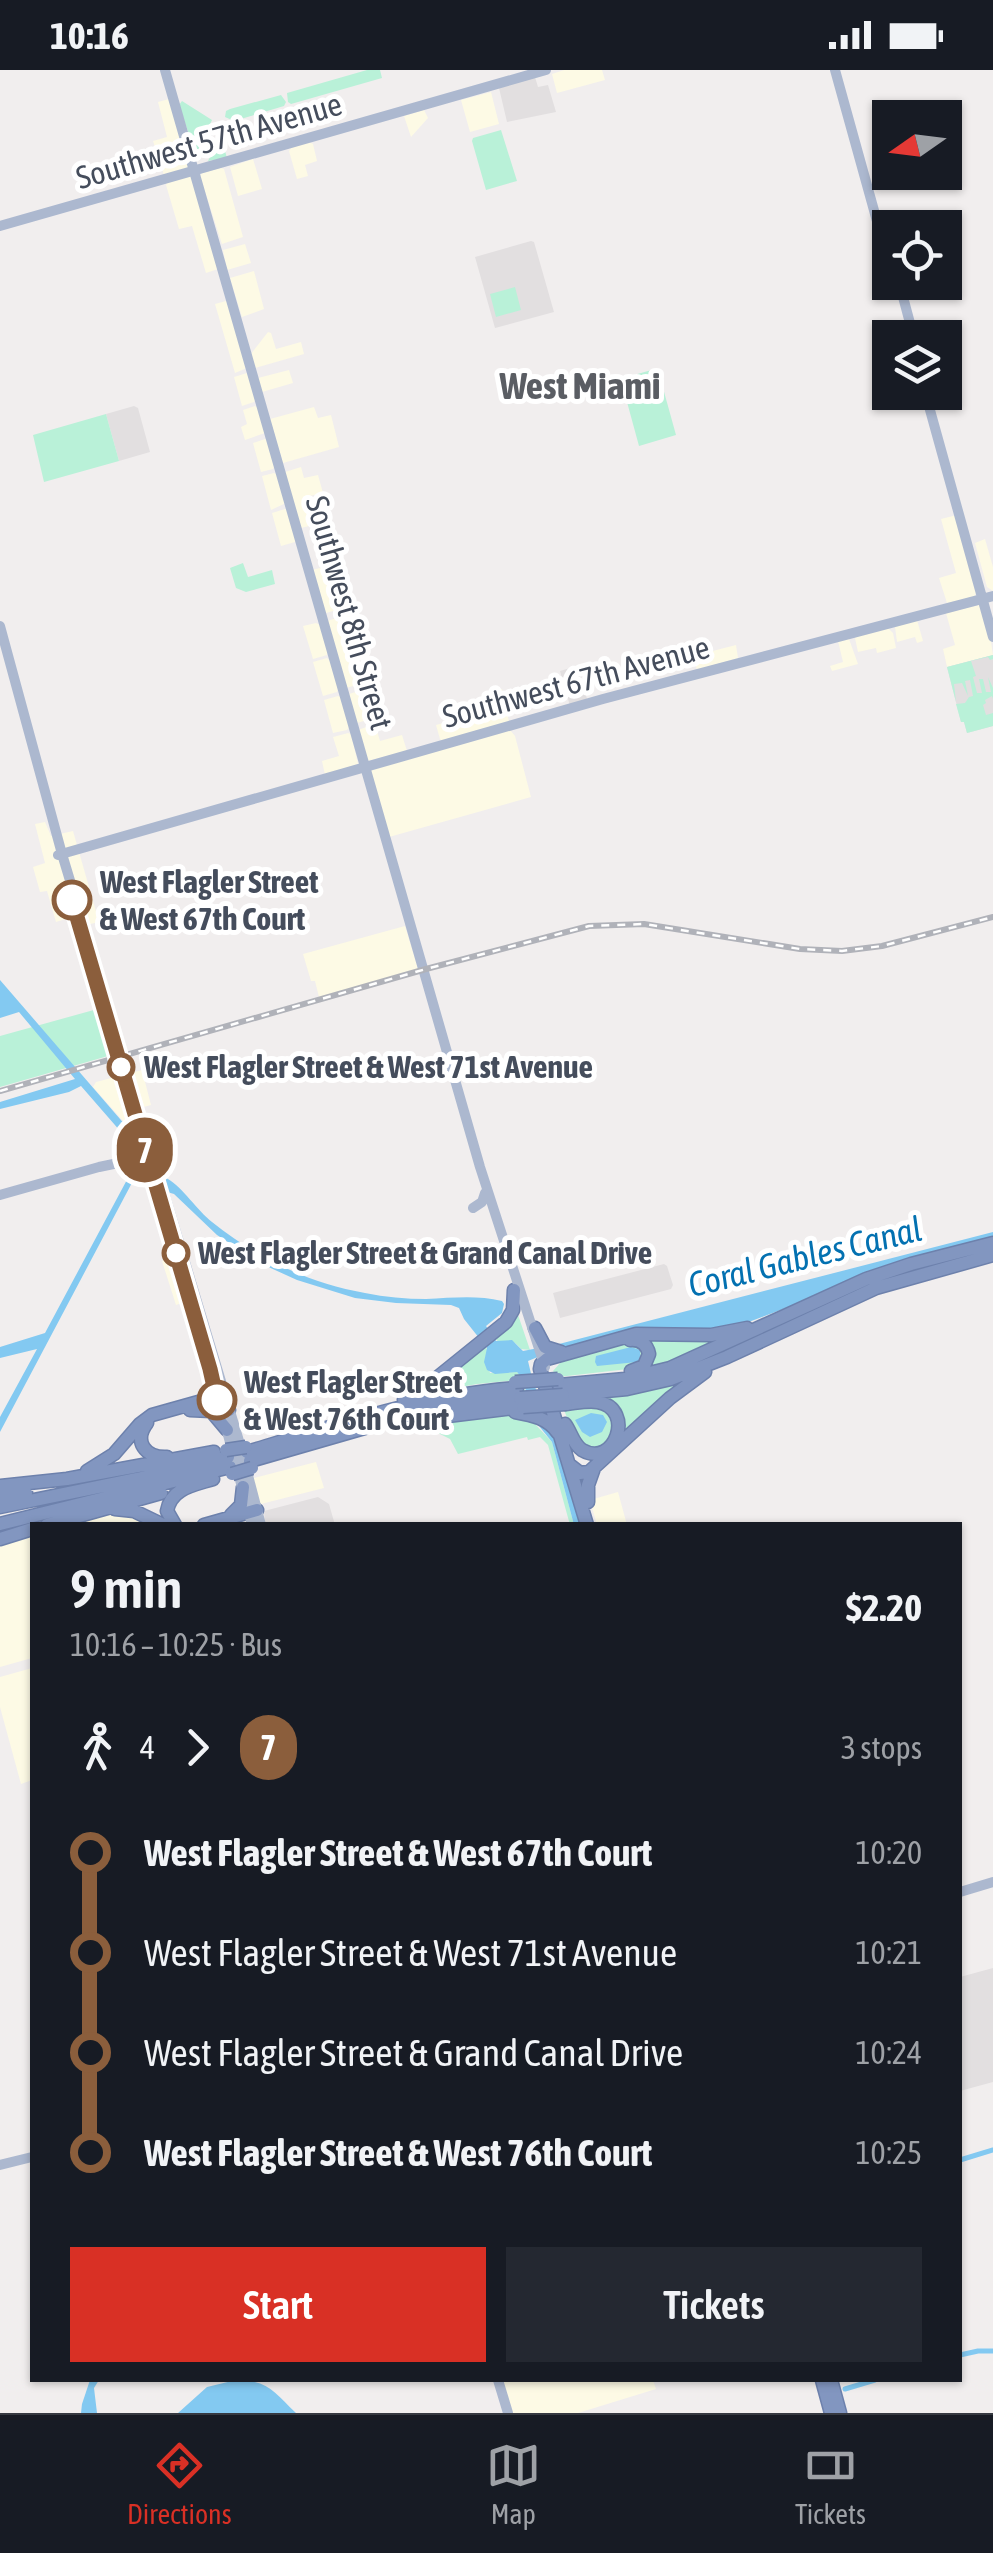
<!DOCTYPE html>
<meta charset="utf-8">
<style>
body{margin:0;font-family:"Asap Condensed",sans-serif;background:#242831;color:#f1f3f6;height:100vh;display:flex;flex-direction:column;font-size:38px;white-space:nowrap}
*{box-sizing:border-box;margin:0}
p{font-size:32px;color:#9ea1a6}
.icon{flex:none;width:55px;height:55px;fill:none;stroke:currentColor;stroke-width:2;stroke-linecap:round;stroke-linejoin:round}
.map{position:relative;flex:1;overflow:hidden}
.sheet{position:absolute;left:30px;top:1452px;width:932px;height:860px;display:flex;flex-direction:column;background:#171b24;border-radius:0px;box-shadow:0 2px 8px #0004}
.sheet>*{flex:none}
.badge{padding:0 20px;border-radius:32px;font-size:35px;line-height:65px}
.needle{width:65px;rotate:256deg}
.fabs{position:absolute;left:872px;top:30px;display:grid;gap:20px}
.fabs a{display:grid;place-items:center;width:90px;height:90px;border-radius:0px;background:#171b24;box-shadow:0 2px 8px #0004;font-size:50px}
.map>.badge{position:absolute;translate:-50% -50%;box-shadow:0 0 0 5px #fff}
.legs{display:flex;align-items:center;gap:15px;height:110px;padding:0 40px;font-size:32px}
.legs p{margin-inline-start:auto}
.summary{display:flex;align-items:center;justify-content:space-between;height:170px;padding:0 40px}
h1{font-size:55px;font-weight:600;line-height:75px}
.cta{display:flex;gap:20px;margin-top:auto;padding:20px 40px}
.cta a{flex:1;height:115px;border-radius:0px;background:#d93025;color:#fff;font-size:40px;font-weight:600;line-height:115px;text-align:center}
.cta a+a{background:#242831;color:#f1f3f6}
ul{padding:0 40px;list-style:none}
li{display:flex;align-items:center;gap:35px;height:100px;font-size:38px}
li i{display:grid;place-items:center;width:15px;height:100%;margin:0 12px;background:currentColor}
li i::after{content:'';width:25px;height:25px;margin:-12px;border:8px solid;border-radius:50%;background:#171b24}
li p{margin-inline-start:auto}
li:first-child i{background:linear-gradient(#0000 50%,currentColor 0)}
li:last-child i{background:linear-gradient(currentColor 50%,#0000 0)}
.status{display:flex;justify-content:space-between;align-items:center;height:70px;padding:0 50px;background:#171b24;direction:ltr}
.status svg{height:28px;fill:currentColor}
.tab-bar{display:flex;justify-content:space-around;align-items:center;height:140px;border-top:2px solid #363941;background:#171b24;font-size:28px;color:#9ea1a6}
.tab-bar a{display:grid;justify-items:center;gap:5px}
.tab-bar .on{color:#d93025}
.map>svg:first-child{display:block}
.commercial{fill:#fdfae5}
.education{fill:#e2dfe0}
.green{fill:#b9f1d8}
.water{fill:#83c9f1}
.lines{fill:none;stroke-linecap:round;stroke-linejoin:round}
.canal{stroke:#83c9f1;stroke-width:5}
.highway-casing{stroke:#6d81ac;stroke-width:15}
.major{stroke:#acb8cf;stroke-width:10}
.highway{stroke:#8296c0;stroke-width:12}
.rail-casing{stroke:#b0b2b9;stroke-width:6}
.rail{stroke:#fff;stroke-width:2.5;stroke-dasharray:8;stroke-linecap:butt}
.highway-bridge-casing{stroke:#6d81ac;stroke-width:15;stroke-linecap:butt}
.highway-bridge{stroke:#8296c0;stroke-width:12}
.line-1-casing{stroke:#fff;stroke-width:22}
.line-1{stroke:#8b5e3c;stroke-width:15}
.stop-1-dot{fill:#fff;stroke:#8b5e3c;stroke-width:5}
.labels{text-anchor:middle;stroke-width:10;stroke-linejoin:round;paint-order:stroke}
.street-label{font-size:32px;fill:#454d5c;stroke:#fff}
.stop-label{font-size:32px;font-weight:bold;fill:#454d5c;stroke:#fff;text-anchor:start}
.water-label{font-size:35px;font-style:italic;fill:#0371b1;stroke:#fff}
.quarter-label{font-size:38px;font-weight:bold;fill:#5a5d63;stroke:#fff}
</style>
<div class="status"><b>10:16</b><svg viewBox="0 0 49 12"><path d="M0 12V9h3v3zM5 12V6h3v6zM10 12V3h3v9zM15 12V0h3v12zM26 1h20v11H26zM47 4h2v5h-2z"/></svg></div>
<div class="map">
<svg width="993" height="2343" viewBox="0 0 993 2343">
<rect width="100%" height="100%" fill="#f1eeee"/>
<path class="commercial" d="M564,0H602L605,10L557,23L552,4Z
M491,22L499,54L470,62L461,30Z
M169,29L189,98L164,105L153,71L167,67L158,32Z
M424,40L428,48L411,67L404,46Z
M309,72L313,74L317,91L305,95L308,106L297,109L289,81L291,78Z
M253,89L262,119L238,126L230,97Z
M221,98L224,99L243,167L222,174L200,106L202,103Z
M190,106L192,107L218,199L206,203L192,156L179,159L166,115L167,112Z
M245,174L251,193L227,200L223,180Z
M254,201L264,239L242,247L230,208Z
M226,231L229,232L247,298L235,303L215,234Z
M268,262L271,263L276,279L301,272L304,284L255,298L251,284Z
M289,300L293,313L262,322L258,308Z
M247,303L256,329L254,332L242,336L234,307Z
M255,336L258,338L265,363L245,370L241,357L247,354L243,340Z
M314,337L318,348L331,345L339,377L283,393L270,349Z
M265,369L268,370L275,395L273,399L261,402L253,373Z
M301,397L304,408L318,405L323,423L310,426L312,433L325,430L327,437L314,441L317,454L301,458L285,402Z
M274,403L277,404L286,433L271,440L262,406Z
M285,439L288,440L296,469L295,472L281,476L272,443Z
M957,445L978,519L974,527L947,533L939,508L956,503L941,449Z
M985,469L993,497V521L987,517L975,473Z
M328,496L340,539L326,543L312,500Z
M979,535L990,565L993,585L947,597L943,579L955,575L946,543Z
M356,542L362,564L348,569L360,614L346,618L327,551Z
M917,550L923,571L917,573L915,567L897,572L895,557Z
M316,553L320,555L328,582L327,585L313,589L303,556Z
M888,558L893,563L896,578L877,583L876,578L858,582L855,568L858,565Z
M849,569L858,594L832,601L830,596L843,592L838,571Z
M736,575L738,588L697,600L693,586Z
M327,588L330,591L338,619L337,622L323,626L313,592Z
M365,619L369,632L380,629L384,645L357,653L349,624Z
M502,619L509,652L442,671L440,669L436,655L488,641L484,624Z
M338,626L341,627L349,657L347,660L333,663L324,630Z
M375,654L380,671L402,665L407,681L367,691L358,660Z
M510,660L515,666L531,727L389,767L369,700Z
M348,663L351,664L358,694L325,705L322,691L339,686L333,667Z
M45,752L51,766L73,761L99,852L86,855L81,844L56,852L47,821L40,822L33,797L45,793L35,754Z
M405,856L418,899L319,927L315,911H311L303,884Z
M142,1000L151,1035L129,1041L135,1062H133L93,1017L96,1012Z
M174,1187L187,1231L176,1235L162,1191Z
M316,1392L324,1418L261,1434L259,1433L253,1411L254,1408Z
M618,1422L627,1455H597L590,1430Z
M124,1443L155,1455H67L101,1445Z
M32,1465V1588L0,1597V1474Z
M32,1598V1710L21,1714L0,1637V1607Z
M502,2310H653L656,2319L578,2343H511Z"/>
<path class="education" d="M535,7L538,17L548,15L556,42L507,52L499,18Z
M531,171L534,172L554,242L495,258L475,187Z
M134,336L138,338L150,382L119,391L106,344Z
M993,585V656L967,663L964,652H961L947,597Z
M577,596L587,629L570,636L560,601Z
M664,1194L667,1196L673,1215L671,1219L560,1248L553,1223Z
M318,1427L329,1434L335,1455H265L264,1441Z
M993,1898V2012L960,2021V1907Z"/>
<path class="green" d="M367,0H380L382,8L291,34L288,32L287,23Z
M281,25L286,32L284,36L234,51L225,47L226,41L230,39Z
M182,31L212,50L196,85L179,35Z
M236,56L240,69L223,74L227,88L208,91L224,59Z
M501,60L517,111L486,120L472,71L473,68Z
M515,217L521,240L496,247L490,224Z
M655,299L658,300L676,365L639,376L624,321L637,318L634,305Z
M106,344L119,391L44,412L33,365Z
M243,493L248,507L272,500L275,514L246,522L236,518L230,498Z
M993,585V589L990,590L988,587L971,591L976,606L973,607L977,623H982L979,609H983L986,622H991L988,607L993,618V629L992,626L985,630L986,633L983,635L986,645L993,643V656L967,663L964,652H961L956,634L965,633L969,627L973,626L970,610L965,611L968,626L962,613L954,614L956,632L947,597Z
M101,938L115,984L0,1017V966Z
M515,1236L530,1280L521,1279C513,1269 510,1272 499,1272L492,1266Z
M732,1264L688,1287L640,1302L651,1265Z
M630,1272L647,1282L637,1298L558,1307L553,1301L561,1292L567,1290Z
M483,1273L488,1281L485,1288L490,1303L517,1302L520,1305L536,1355L552,1372L574,1455H570L548,1375L540,1367L528,1370L527,1367L458,1384L450,1369L422,1355L421,1353L518,1310L477,1314L424,1324Z
M698,1304L617,1374L610,1335L566,1332Z
M595,1333L616,1349L608,1376L590,1381L576,1370L564,1340Z"/>
<path class="water" d="M0,910L133,1064C136,1075 129,1083 133,1094C138,1097 141,1101 146,1103C152,1107 162,1105 168,1109C182,1117 198,1141 212,1152C257,1188 308,1213 365,1223C385,1227 406,1229 426,1229C452,1228 477,1225 502,1231L504,1234L502,1243L486,1256L496,1271L512,1270L523,1281L559,1274L993,1162V1167L869,1202L799,1233L730,1259L713,1261L644,1257L545,1284L528,1291L533,1312L554,1364L582,1455H574L552,1372L539,1356L521,1307L517,1302L495,1304L487,1300L484,1292L487,1278L464,1249L459,1238L451,1235L396,1233L355,1228L297,1210L264,1195L217,1165L174,1124L147,1116L134,1109L0,1362V1347L37,1279L0,1288V1277L45,1263L129,1106L122,1102C120,1095 117,1086 118,1079C120,1072 122,1069 121,1062L81,1016L69,1022L0,1039V1032L75,1009L19,942L0,948Z
M631,1277L640,1280V1289L637,1292L597,1296L595,1292L596,1286Z
M591,1343L603,1345L607,1352L602,1362L590,1367L582,1362L575,1350Z
M90,2310H99L94,2318L97,2343H81L82,2334Z
M236,2310C268,2310 274,2322 296,2343H178L207,2317Z"/>
<g class="lines">
<path class="canal" d="M960,2090L993,2080
M960,2285L978,2281H993
M845,2319L875,2310"/>
<defs>
<path id="highway" d="M535,1258L545,1277L561,1282
M630,1270C640,1269 647,1274 649,1284L644,1296L631,1301
M559,1315L625,1309L670,1298L866,1209L911,1194L993,1173
M563,1325L627,1319L671,1309L727,1287L876,1218L993,1185
M404,1330L428,1315L506,1252L513,1240L514,1220
M190,1340L211,1341L227,1360
M515,1342C532,1345 548,1348 558,1363
M423,1349L523,1337
M147,1353C133,1371 145,1388 167,1387
M565,1354C571,1362 573,1374 582,1380C615,1399 636,1339 598,1332C588,1330 576,1333 566,1334
M247,1382C336,1355 424,1325 517,1318
M250,1391L427,1340L477,1331L520,1328
M571,1396L580,1403L589,1402L670,1328L705,1302
M87,1401L114,1384L140,1354L152,1345L209,1329L220,1331L229,1340
M0,1416L67,1409L214,1382
M0,1427L26,1423
M588,1432V1415L594,1398
M0,1437L137,1409L228,1387
M115,1439L134,1441L163,1455
M231,1445L241,1435L243,1417
M0,1454L230,1397
M47,1455L161,1423
M175,1455L167,1441C171,1418 194,1415 213,1409
M204,1455L257,1440
M587,1455L540,1299L541,1294L547,1289L636,1264L711,1265L747,1258
M0,1469L32,1459
M822,2310L831,2343
M831,2310L840,2343"/>
</defs>
<use href="#highway" class="highway-casing"/>
<path class="major" d="M165,0L480,1097L545,1297
M835,0L890,198
M0,156L546,0
M899,212L914,268
M925,322L993,567
M0,556L62,784L239,1371L261,1455
M58,785L603,629L993,526
M0,1125L99,1097L152,1086
M473,1138L482,1132L485,1123
M211,1301L252,1455
M960,1822L993,1812
M0,2095L32,2087
M498,2310L508,2343"/>
<use href="#highway" class="highway"/>
<defs>
<path id="rail" d="M0,1021L426,899L589,856L644,854L800,879L842,881L882,876L993,847"/>
</defs>
<use href="#rail" class="rail-casing"/>
<use href="#rail" class="rail"/>
<defs>
<path id="highway-bridge" d="M515,1312L558,1309
M520,1328L563,1325
M523,1337L566,1334
M226,1380L246,1377
M232,1404L252,1398"/>
</defs>
<use href="#highway-bridge" class="highway-bridge-casing"/>
<use href="#highway-bridge" class="highway-bridge"/>
</g>
<g class="lines">
<defs>
<path id="line-1" d="M72,830L210,1299L217,1330"/>
</defs>
<use href="#line-1" class="line-1-casing"/>
<use href="#line-1" class="line-1"/>
</g>
<g class="stop-1-dot">
<circle cx="72" cy="830" r="18"/>
<circle cx="121" cy="997" r="12"/>
<circle cx="176" cy="1183" r="12"/>
<circle cx="217" cy="1330" r="18"/>
</g>
<g class="labels">
<g class="street-label">
<text transform="translate(209 71) rotate(-16)" y="11">Southwest 57th Avenue</text>
<text transform="translate(349 543) rotate(74)" y="11">Southwest 8th Street</text>
<text transform="translate(576 612) rotate(-15)" y="11">Southwest 67th Avenue</text>
</g>
<g class="stop-label">
<text x="100" y="823">West Flagler Street<tspan x="100" dy="37">&amp; West 67th Court</tspan></text>
<text x="144" y="1008">West Flagler Street &amp; West 71st Avenue</text>
<text x="198" y="1194">West Flagler Street &amp; Grand Canal Drive</text>
<text x="244" y="1323">West Flagler Street<tspan x="244" dy="37">&amp; West 76th Court</tspan></text>
</g>
<g class="water-label">
<text transform="translate(805 1187) rotate(-14)" y="12">Coral Gables Canal</text>
</g>
<g class="quarter-label">
<text x="580" y="329">West Miami</text>
</g>
</g>
</svg>
<div class="fabs">
<a><svg class="needle" viewBox="-14 -14 28 28"><path d="M0-13l5 13h-10z" fill="#e53935"/><path d="M0 13l5-13h-10z" fill="#9ea1a6"/></svg></a>
<a><svg class="icon" aria-label="locate" viewBox="0 0 24 24"><circle cx="12" cy="12" r="6"/><path d="M12 2v4M12 18v4M2 12h4M18 12h4"/></svg></a>
<a><svg class="icon" aria-label="layers" viewBox="0 0 24 24"><path d="M12 4l9 5-9 5-9-5zM3 14l9 5 9-5"/></svg></a>
</div>
<b class="badge" style="left:145px;top:1080px;background:#8b5e3c;color:#fff">7</b>
<section class="sheet">
<div class="summary"><div><h1>9 min</h1><p>10:16 – 10:25 · Bus</p></div><b>$2.20</b></div>
<div class="legs"><svg class="icon" aria-label="walk" viewBox="0 0 24 24"><circle cx="13" cy="4" r="2"/><path d="M13 8l-2 6 4 7M11 14l-3 7M7 12l3-4h3l4 4"/></svg>4<svg class="icon" aria-label="forward" viewBox="0 0 24 24"><path d="M9 5l7 7-7 7"/></svg><b class="badge" style="background:#8b5e3c;color:#fff">7</b><p>3 stops</p></div>
<ul>
<li><i style="color:#8b5e3c"></i><b>West Flagler Street &amp; West 67th Court</b><p>10:20</p></li>
<li><i style="color:#8b5e3c"></i><span>West Flagler Street &amp; West 71st Avenue</span><p>10:21</p></li>
<li><i style="color:#8b5e3c"></i><span>West Flagler Street &amp; Grand Canal Drive</span><p>10:24</p></li>
<li><i style="color:#8b5e3c"></i><b>West Flagler Street &amp; West 76th Court</b><p>10:25</p></li>
</ul>
<div class="cta"><a>Start</a><a>Tickets</a></div>
</section>
</div>
<nav class="tab-bar">
<a class="on"><svg class="icon" aria-label="directions" viewBox="0 0 24 24"><path d="M12 3l9 9-9 9-9-9zM9 14v-3h6M13 9l2 2-2 2"/></svg>Directions</a>
<a><svg class="icon" aria-label="map" viewBox="0 0 24 24"><path d="M3 6l6-2 6 2 6-2v14l-6 2-6-2-6 2zM9 4v14M15 6v14"/></svg>Map</a>
<a><svg class="icon" aria-label="tickets" viewBox="0 0 24 24"><path d="M3 7h18v10H3zM15 7v10"/></svg>Tickets</a>
</nav>
